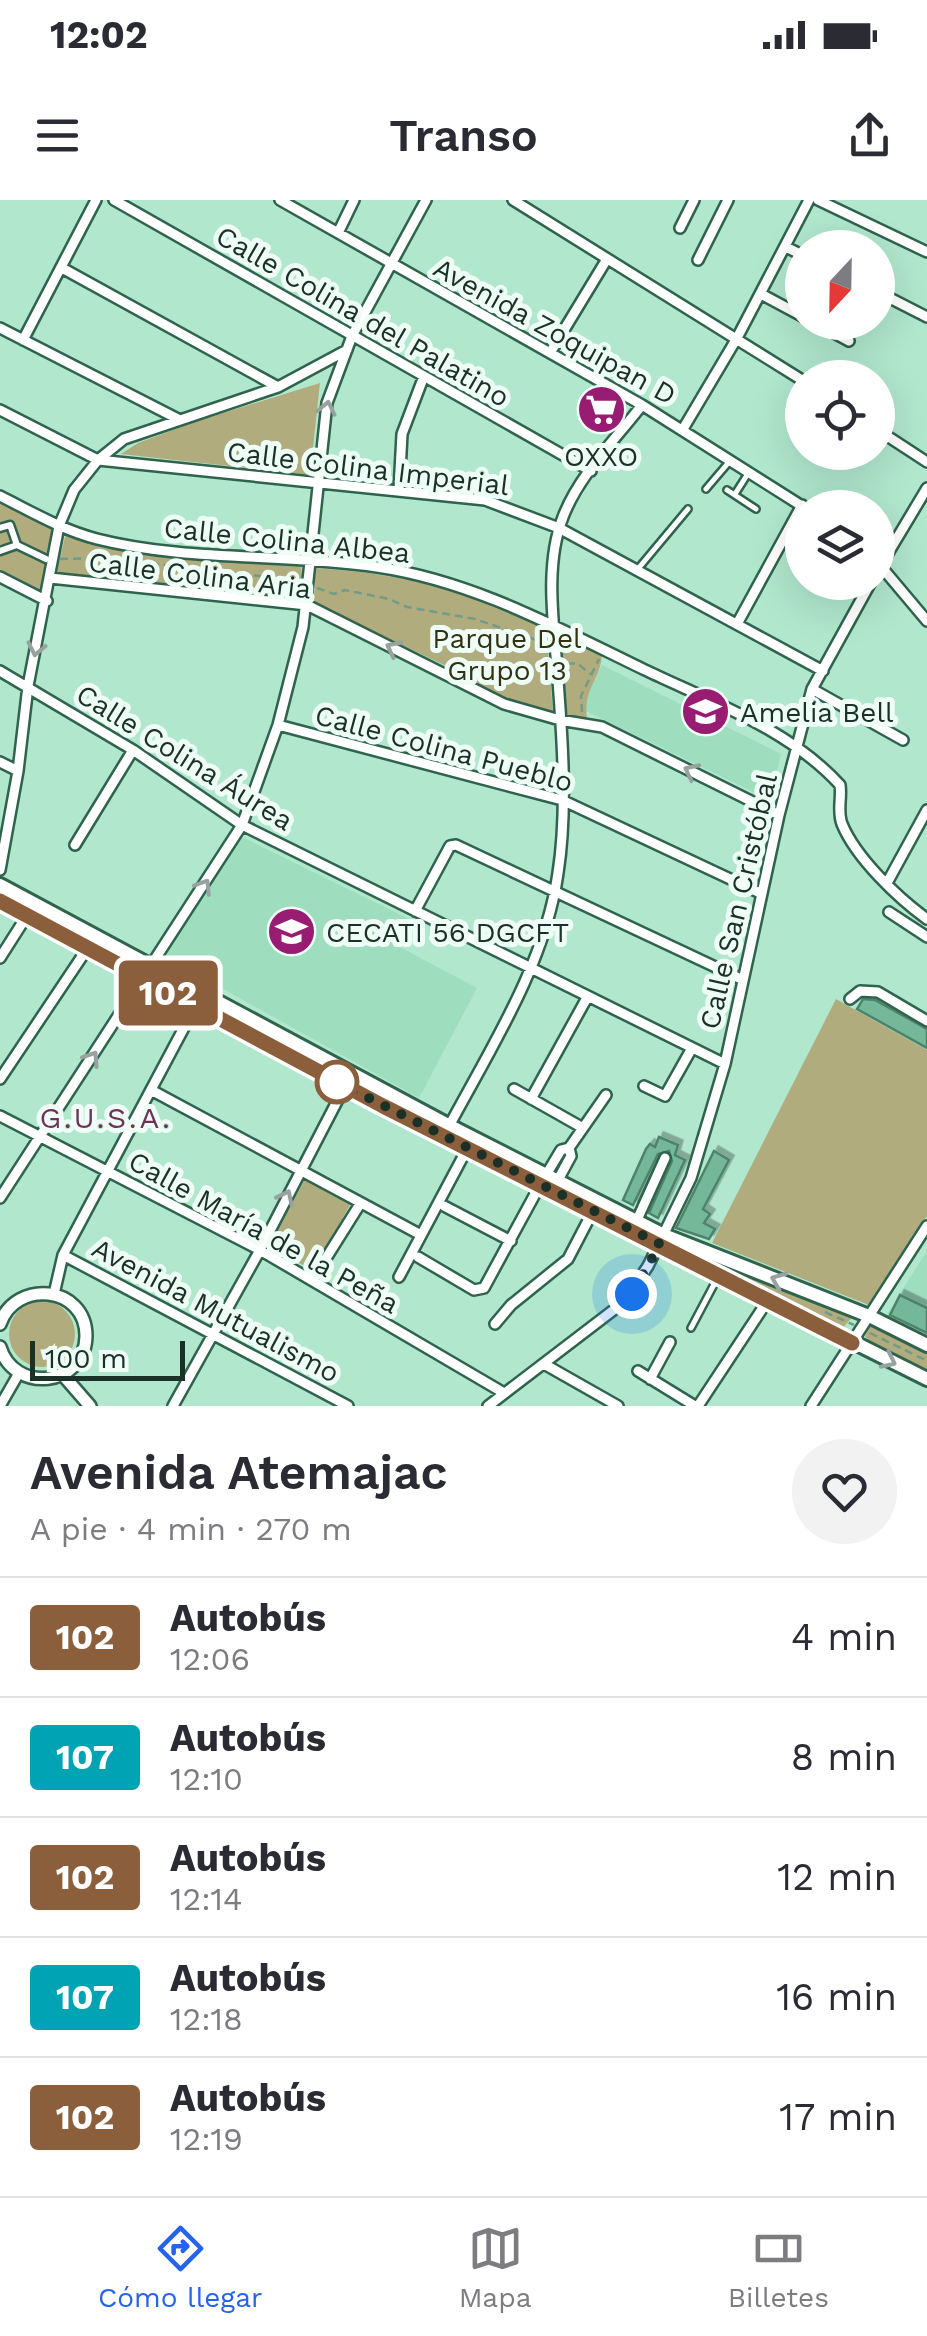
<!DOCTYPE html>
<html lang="es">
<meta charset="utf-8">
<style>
body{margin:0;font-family:"Work Sans",sans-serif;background:#f2f2f3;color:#2b2b33;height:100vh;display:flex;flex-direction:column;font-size:38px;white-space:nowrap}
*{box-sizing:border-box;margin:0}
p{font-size:32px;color:#7c7c81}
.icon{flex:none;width:55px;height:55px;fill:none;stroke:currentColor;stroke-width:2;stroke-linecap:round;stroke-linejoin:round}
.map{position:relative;height:1206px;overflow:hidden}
.details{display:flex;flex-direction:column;background:#fff;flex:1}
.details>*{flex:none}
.badge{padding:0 20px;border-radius:8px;font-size:35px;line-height:65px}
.needle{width:65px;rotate:202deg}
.controls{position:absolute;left:785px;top:30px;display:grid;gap:20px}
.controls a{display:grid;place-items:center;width:110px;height:110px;border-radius:50%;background:#fff;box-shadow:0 10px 40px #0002;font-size:50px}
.scale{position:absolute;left:30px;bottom:25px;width:155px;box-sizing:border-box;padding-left:10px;border:5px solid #1b3127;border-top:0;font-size:28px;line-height:35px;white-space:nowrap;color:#1b3127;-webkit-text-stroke:8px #eefef6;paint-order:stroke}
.you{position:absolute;width:50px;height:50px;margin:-25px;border:8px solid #fff;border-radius:50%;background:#1a73e8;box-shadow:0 0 0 15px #1a73e833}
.map>.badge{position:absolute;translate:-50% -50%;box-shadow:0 0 0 5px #fff}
.round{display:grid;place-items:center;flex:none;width:105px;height:105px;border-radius:52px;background:#f2f2f3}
.head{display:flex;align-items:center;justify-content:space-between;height:170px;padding:0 30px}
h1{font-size:48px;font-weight:600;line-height:75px}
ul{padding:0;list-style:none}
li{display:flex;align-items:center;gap:30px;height:120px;padding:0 30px;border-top:2px solid #e1e1e2}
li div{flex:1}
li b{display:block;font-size:38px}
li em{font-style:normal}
li .badge{min-width:110px;font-weight:700;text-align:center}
.status{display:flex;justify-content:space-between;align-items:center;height:70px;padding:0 50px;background:#fff;direction:ltr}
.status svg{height:28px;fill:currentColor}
header{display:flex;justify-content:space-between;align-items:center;height:130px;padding:0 30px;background:#fff;font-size:45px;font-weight:600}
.tabs{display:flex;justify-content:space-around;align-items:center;height:140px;border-top:2px solid #e1e1e2;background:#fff;font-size:28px;color:#7c7c81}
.tabs a{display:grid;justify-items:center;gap:5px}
.tabs .active{color:#2563eb}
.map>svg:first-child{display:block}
.built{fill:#9edebf}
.green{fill:#b0ac7e}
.building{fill:#74b899;stroke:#4e836b;stroke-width:2.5;filter:url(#shadow)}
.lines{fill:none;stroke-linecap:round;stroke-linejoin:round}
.service-casing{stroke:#2f634d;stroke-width:10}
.pedestrian-casing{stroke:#2f634d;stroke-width:11}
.minor-casing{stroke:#2f634d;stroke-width:14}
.tertiary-casing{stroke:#2f634d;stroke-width:16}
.secondary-casing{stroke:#2f634d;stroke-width:18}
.path{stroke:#729b88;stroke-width:2.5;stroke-dasharray:8 5;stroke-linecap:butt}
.service{stroke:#fff;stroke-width:5}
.pedestrian{stroke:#fff;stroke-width:6}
.minor{stroke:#fff;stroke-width:9}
.tertiary{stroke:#fff;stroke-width:11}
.secondary{stroke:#fff;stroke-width:12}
.oneway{stroke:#98a29e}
.line-casing{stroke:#fff;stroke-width:22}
.line{stroke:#8b5e3c;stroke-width:15}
.walk{stroke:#1b3127;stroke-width:10;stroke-dasharray:0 18}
.stop-dot{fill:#fff;stroke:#8b5e3c;stroke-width:5}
.labels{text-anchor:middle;stroke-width:10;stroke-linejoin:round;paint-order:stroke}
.street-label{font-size:28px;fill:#1b3127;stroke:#eefef6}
.poi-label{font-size:28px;fill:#1b3127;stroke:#eefef6;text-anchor:start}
.park-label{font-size:28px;fill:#333013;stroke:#eefef6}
.neighbourhood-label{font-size:30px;letter-spacing:2.5px;fill:#703259;stroke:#eefef6}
</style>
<div class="status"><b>12:02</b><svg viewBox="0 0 49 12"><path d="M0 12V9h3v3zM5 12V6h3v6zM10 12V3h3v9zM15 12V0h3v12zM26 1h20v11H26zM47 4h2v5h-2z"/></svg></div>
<header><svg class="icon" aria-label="menu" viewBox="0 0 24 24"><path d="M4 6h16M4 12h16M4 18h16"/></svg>Transo<svg class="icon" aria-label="share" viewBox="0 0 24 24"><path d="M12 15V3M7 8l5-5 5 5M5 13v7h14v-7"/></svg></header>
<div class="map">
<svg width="927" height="1206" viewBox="0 0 927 1206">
<defs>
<filter id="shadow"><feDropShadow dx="4.5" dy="-4.5" stdDeviation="0" flood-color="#0004"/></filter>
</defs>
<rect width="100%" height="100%" fill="#b0e7cd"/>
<path class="built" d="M602,465L781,554L770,600L586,511L584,498Z
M242,637L409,719L396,745L477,788L419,898L164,756Z
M927,1051V1134L887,1114Z"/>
<path class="green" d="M320,183L310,275L121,254L138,243L197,221Z
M0,300L53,327L42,393L0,372Z
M66,333L99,343L301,363L303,401L56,374Z
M315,368L362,372L452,387L546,427L553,513L502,498L444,465L314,403Z
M558,432L602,453C601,481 583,486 587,519L564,516Z
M836,799L927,850V1016L869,1105L712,1043Z
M305,979L351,1003L314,1071L269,1047Z
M668,1037L854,1115L842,1129L667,1043Z
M9 1134a33 33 0 1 1 66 0a33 33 0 1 1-66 0Z
M873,1121L927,1147V1173L868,1141L865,1136Z"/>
<path class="building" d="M599,194L616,204L603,224L587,214Z
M863,799L875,800L927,829V848L857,809Z
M659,937L678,945L675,955L685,960L658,1018L649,1013L672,961L669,951L658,954L633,1005L623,1000L646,949L650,944L655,947Z
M714,951L729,960L703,1009L710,1014L704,1023L715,1029L709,1039L676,1028Z
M900,1095L927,1108V1133L890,1115Z"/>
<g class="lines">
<defs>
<path id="service" d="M706,289L729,262
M727,290L756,309
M735,294L749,272
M637,370L688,309
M691,1128L718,1077"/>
<path id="pedestrian" d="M0,328L10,325L17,345L0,351
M17,345L46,359"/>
<path id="minor" d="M114,0L591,271
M280,0L642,205L805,308
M513,0L802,180
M818,0L927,52
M680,28L694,0
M338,33L354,0
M786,47L802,55
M698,60L728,0
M62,68L278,187
M878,92L927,117
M761,94L802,116
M814,122L849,141
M0,128L178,219
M23,140L96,0
M550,153L607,59
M0,210L98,260L485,300L559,328L823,471
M683,229L737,138L809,0
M878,230L927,262
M399,290L402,234L424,176
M0,296C32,312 62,330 97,339C188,362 284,353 377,367C473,381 558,428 645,470C712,502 789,529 840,585C842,598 837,611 842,624C856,658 898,698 927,719
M879,364L927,421
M878,370L927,288
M0,377L47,401
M50,378L307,405L504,504L560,520L602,527L779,615
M737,424L802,305
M0,471L133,550L242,625L725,864
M812,489L903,540
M278,525L562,600L760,693
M0,562L18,571
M75,645L133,550
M0,670L18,571L28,486L59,326L74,290L98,260L124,239L278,187L347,150
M887,683L927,610
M415,711L450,646L456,645L741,779
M889,712L927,737
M0,758L28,714
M850,799L860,791L878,792L927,821
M0,879L87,749
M644,886L665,896L692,848
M514,889L583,928
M151,890L421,1035
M531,899L588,796
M0,916L260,1050L504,1193
M447,930C490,849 545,765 558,673C568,609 562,532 557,467C553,419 545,363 563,317C579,275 615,240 642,205
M546,975L561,950L569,948L606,895
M558,980L571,956L569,948
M0,998L242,625L278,525L303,427L327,203L352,136L426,0
M444,1006L511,1041
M637,1020L665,958
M63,1055L348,1206
M418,1057L474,1090L484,1088L540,985
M399,1077L467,949
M313,1079L360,1004
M54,1094L63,1055L195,807
M495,1124L511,1105L568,1059L593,1011
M544,1164L618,1206
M638,1171L695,1206
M650,1179L670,1142
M0,1206L19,1173
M173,1206L260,1050L345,886
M488,1206L624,1102L648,1066L691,978L725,864L779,615L812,489L871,382
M698,1206L768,1100
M811,1206L927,1026"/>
<path id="tertiary" d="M0,1124C15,1079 86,1085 86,1136C85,1187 14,1194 0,1147
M63,1175L90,1206"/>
<path id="secondary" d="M0,685L450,926L664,1035L869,1116L927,1145
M0,701L444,937L927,1179"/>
</defs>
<use href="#service" class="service-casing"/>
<use href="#pedestrian" class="pedestrian-casing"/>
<use href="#minor" class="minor-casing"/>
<use href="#tertiary" class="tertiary-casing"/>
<use href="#secondary" class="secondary-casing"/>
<path class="path" d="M60,359L107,358L301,381
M317,388L334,394L345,390L389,399L407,407L475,419L545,443
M567,464L577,463L590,474
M582,512L581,496L599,459
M825,1112L854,1125
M870,1133L927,1161"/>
<use href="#service" class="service"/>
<use href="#pedestrian" class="pedestrian"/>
<use href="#minor" class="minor"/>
<use href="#tertiary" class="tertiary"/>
<use href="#secondary" class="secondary"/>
</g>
<defs><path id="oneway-chevron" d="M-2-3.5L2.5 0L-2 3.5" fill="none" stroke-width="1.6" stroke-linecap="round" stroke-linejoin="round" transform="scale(2.5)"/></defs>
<g class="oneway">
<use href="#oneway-chevron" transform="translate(327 208) rotate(-78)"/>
<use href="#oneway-chevron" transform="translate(393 448) rotate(-153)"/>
<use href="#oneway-chevron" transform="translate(36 449) rotate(102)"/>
<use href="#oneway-chevron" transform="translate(691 571) rotate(-154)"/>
<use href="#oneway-chevron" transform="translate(204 686) rotate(-58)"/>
<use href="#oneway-chevron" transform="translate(92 858) rotate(-57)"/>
<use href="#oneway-chevron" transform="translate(286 997) rotate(-64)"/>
<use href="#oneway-chevron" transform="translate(778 1080) rotate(-158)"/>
<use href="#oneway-chevron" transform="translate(889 1161) rotate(26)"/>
</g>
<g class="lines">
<defs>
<path id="line" d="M0,701L383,906L852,1143"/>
</defs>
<use href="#line" class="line-casing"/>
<use href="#line" class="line"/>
<path class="walk" d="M337,882L660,1044L632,1094"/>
</g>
<defs>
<symbol id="supermarket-disc" viewBox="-11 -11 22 22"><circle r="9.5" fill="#991c73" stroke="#eefef6"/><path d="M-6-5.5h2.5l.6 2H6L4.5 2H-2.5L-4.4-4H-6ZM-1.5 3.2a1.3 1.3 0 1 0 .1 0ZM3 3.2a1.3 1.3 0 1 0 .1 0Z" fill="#fff"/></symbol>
<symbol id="school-disc" viewBox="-11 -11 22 22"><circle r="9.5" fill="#991c73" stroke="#eefef6"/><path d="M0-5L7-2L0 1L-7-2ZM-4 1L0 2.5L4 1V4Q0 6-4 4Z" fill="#fff"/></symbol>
<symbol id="university-disc" viewBox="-11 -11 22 22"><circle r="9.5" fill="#991c73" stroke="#eefef6"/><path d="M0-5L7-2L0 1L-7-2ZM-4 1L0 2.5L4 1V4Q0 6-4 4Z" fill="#fff"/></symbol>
</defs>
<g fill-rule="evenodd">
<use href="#supermarket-disc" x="574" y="182" width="55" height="55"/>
<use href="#school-disc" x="678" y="484" width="55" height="55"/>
<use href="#university-disc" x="264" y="704" width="55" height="55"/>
</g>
<circle class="stop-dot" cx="337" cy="882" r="20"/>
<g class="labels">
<g class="street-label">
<text transform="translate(363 116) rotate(30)" y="10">Calle Colina del Palatino</text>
<text transform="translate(555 131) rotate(29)" y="10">Avenida Zoquipan D</text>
<text transform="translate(368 268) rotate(7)" y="10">Calle Colina Imperial</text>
<text transform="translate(287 340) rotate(6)" y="10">Calle Colina Albea</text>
<text transform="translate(200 375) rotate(7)" y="10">Calle Colina Aria</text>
<text transform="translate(444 548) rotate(15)" y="10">Calle Colina Pueblo</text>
<text transform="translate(185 557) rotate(32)" y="10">Calle Colina Áurea</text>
<text transform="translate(738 701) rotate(-77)" y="10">Calle San Cristóbal</text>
<text transform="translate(264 1032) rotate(29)" y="10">Calle María de la Peña</text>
<text transform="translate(216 1110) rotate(28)" y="10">Avenida Mutualismo</text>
</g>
<g class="poi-label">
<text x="601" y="266" text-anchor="middle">OXXO</text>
<text x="740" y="522">Amelia Bell</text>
<text x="326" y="742">CECATI 56 DGCFT</text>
</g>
<g class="park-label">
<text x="507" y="448">Parque Del<tspan x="507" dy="32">Grupo 13</tspan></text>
</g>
<g class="neighbourhood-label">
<text x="106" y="928">G.U.S.A.</text>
</g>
</g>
</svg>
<div class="controls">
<a><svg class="needle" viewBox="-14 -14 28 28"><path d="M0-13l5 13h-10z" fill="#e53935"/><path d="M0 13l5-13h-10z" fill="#7c7c81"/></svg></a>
<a><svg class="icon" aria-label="locate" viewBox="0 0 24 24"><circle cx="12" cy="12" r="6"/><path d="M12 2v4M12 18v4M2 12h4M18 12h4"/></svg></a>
<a><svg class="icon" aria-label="layers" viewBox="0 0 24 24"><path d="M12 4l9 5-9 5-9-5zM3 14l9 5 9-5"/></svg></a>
</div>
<div class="scale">100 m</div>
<div class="you" style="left:632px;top:1094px"></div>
<b class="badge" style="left:168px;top:793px;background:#8b5e3c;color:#fff">102</b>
</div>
<section class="details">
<div class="head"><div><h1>Avenida Atemajac</h1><p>A pie · 4 min · 270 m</p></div><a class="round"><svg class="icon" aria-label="heart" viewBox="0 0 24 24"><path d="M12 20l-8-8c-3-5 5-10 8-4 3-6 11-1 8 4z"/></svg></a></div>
<ul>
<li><span class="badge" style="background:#8b5e3c;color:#fff">102</span><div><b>Autobús</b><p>12:06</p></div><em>4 min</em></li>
<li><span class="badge" style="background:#00a3b4;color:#fff">107</span><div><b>Autobús</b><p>12:10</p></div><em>8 min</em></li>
<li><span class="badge" style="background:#8b5e3c;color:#fff">102</span><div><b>Autobús</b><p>12:14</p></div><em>12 min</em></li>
<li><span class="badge" style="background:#00a3b4;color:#fff">107</span><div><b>Autobús</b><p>12:18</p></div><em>16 min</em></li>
<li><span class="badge" style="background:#8b5e3c;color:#fff">102</span><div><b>Autobús</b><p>12:19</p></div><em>17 min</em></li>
</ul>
</section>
<nav class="tabs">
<a class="active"><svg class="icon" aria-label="directions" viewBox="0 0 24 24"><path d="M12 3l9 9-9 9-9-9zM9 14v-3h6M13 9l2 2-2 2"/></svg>Cómo llegar</a>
<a><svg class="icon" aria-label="map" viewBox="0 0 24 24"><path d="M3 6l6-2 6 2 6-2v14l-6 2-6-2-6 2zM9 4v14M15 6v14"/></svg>Mapa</a>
<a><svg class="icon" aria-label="tickets" viewBox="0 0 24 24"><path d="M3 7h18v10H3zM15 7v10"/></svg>Billetes</a>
</nav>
